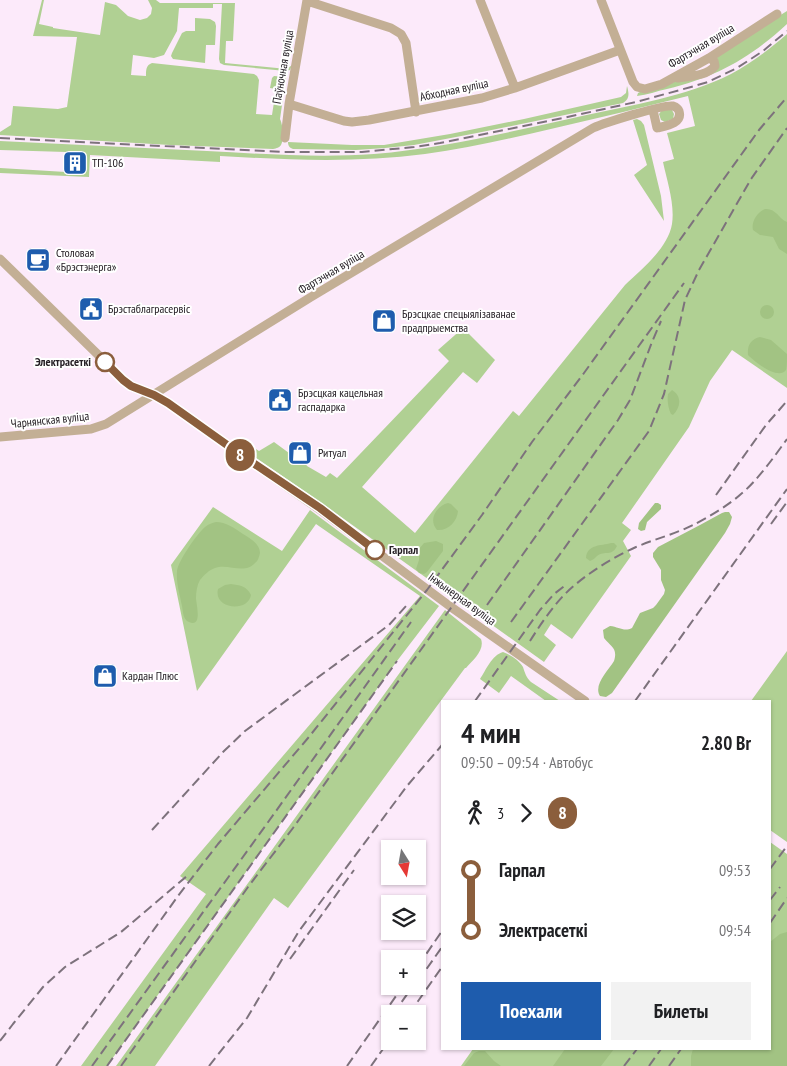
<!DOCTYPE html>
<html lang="ru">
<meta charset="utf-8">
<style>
body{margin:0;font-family:"PT Sans Narrow",sans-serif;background:#f2f2f2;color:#202124;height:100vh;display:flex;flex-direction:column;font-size:19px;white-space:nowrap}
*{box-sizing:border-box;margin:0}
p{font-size:16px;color:#757577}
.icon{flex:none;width:28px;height:28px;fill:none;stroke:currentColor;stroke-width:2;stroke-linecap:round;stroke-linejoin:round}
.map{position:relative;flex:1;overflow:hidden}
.panel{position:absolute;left:441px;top:700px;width:330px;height:350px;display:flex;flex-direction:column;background:#fff;border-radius:0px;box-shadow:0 1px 4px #0004}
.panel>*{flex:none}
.badge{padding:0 10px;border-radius:16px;font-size:18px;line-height:32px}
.needle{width:32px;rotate:169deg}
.fabs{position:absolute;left:381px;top:840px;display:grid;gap:10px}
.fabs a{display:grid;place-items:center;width:45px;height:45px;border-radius:0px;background:#fff;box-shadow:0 1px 4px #0004;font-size:25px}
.map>.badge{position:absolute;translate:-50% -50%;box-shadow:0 0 0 2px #fff}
.legs{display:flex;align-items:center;gap:8px;height:55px;padding:0 20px;font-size:16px}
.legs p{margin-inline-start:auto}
.head{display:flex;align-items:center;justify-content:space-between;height:85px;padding:0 20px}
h1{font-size:28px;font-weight:600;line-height:38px}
.cta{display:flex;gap:10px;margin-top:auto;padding:10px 20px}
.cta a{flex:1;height:58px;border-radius:0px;background:#1e5cad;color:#fff;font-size:20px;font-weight:600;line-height:58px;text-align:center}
.cta a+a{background:#f2f2f2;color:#202124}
ul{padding:0 20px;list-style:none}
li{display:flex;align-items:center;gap:18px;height:60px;font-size:19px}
li i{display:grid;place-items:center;width:8px;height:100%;margin:0 6px;background:currentColor}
li i::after{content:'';width:12px;height:12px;margin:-6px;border:4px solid;border-radius:50%;background:#fff}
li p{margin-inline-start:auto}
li:first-child i{background:linear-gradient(#0000 50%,currentColor 0)}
li:last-child i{background:linear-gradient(currentColor 50%,#0000 0)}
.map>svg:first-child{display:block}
.green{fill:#b0d093}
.forest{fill:#a2c383}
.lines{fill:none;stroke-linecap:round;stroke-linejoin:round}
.minor{stroke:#c3af95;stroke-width:9}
.rail{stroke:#7d727c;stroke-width:2;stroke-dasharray:10 5;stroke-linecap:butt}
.line-1-casing{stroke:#fff;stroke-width:11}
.line-1{stroke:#8b5e3c;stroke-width:8}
.stop-1-dot{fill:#fff;stroke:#8b5e3c;stroke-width:2.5}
.labels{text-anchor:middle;stroke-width:4;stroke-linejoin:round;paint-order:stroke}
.street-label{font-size:12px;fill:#262026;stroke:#fff}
.poi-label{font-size:12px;fill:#262026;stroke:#fff;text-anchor:start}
.stop-label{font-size:12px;font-weight:bold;fill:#262026;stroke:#fff;text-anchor:end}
</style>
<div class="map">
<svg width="787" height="1066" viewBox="0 0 787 1066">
<rect width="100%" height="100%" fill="#fceafa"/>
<path class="green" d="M42,0H44L39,24L53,27V28L100,35L105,2L116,5L128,16L140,20L147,18L151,14L152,8L148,0H156L160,3H235L233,41H226L225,63L287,69L292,65L290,70L286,71L224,65L220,63L219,59L222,4H213V8H179L177,31L164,55L154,58L133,55L131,75L146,76C146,70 146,65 152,63L254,74L257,76L259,80L256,114L272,115L276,89L270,88L272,78L274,76L286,77L280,119C283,125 284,139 281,145C279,148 277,148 273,149L170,145L0,135V132L11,125L13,106L58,109L67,107L77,37L33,36Z
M787,11V24C749,59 716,77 667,89C657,91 647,95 637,96L638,93L642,91L670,83L704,75L717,58L718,54Z
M195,18L210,19L215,22L216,26L215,45H206L205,63L173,59L171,56L172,53L182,33L186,31H195Z
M787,34V388L732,350L710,381L689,427L622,523L631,530L623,541L631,556L572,639L551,624L544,635L556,645L544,662L323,504L249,453L248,448L250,445L259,451L274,442L289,453L292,452L297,461L302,458L307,466L326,477L330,473L337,478L449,361L438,350L463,328L495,360L477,383L463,372L362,487L415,533L513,411L519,416L625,285C642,269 668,248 672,224C675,204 667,181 663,162L674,159L667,133L695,126L688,96C643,107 599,118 555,128C512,138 469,148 425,154C357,163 289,160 220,156V162L90,155L89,177L0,173V168L66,172V152L0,150V141C69,144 138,148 207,151C263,154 319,158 374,154C444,148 514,131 582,116C632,105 685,97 731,74C751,63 770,49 787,34Z
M627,86C629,93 630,99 623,103L477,133L414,145L385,148L356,150L293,149C290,148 288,146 288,142L352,145H384L450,134L524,119L621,97L626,93Z
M662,110H672L674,114L673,119L665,122L661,120L659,114Z
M637,119L641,121L644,125L661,196L664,221L634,175L647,165L633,120Z
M213,507L282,551L310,510L439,606L397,661L107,1066H81L206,894L180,876L420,596L316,524L197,691L171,565Z
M445,610L481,639C485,650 473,660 466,668H465L288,908L274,898L155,1066H116Z
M787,651V842L770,830V701H751Z
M503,652C511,655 519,660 523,667C525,673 526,677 531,682L560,701H546L511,676L499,693L480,679C486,670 492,655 503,652Z
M770,842L787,854V1066H461L473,1049H770Z"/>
<path class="forest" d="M765,209C776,208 778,218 787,222V254L779,249L773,237L760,235L753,230C751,222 757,212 765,209Z
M760 312a7 7 0 1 1 14 0a7 7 0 1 1-14 0Z
M760,337L771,340L787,354C787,359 787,367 786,370C778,381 754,361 748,355C747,345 751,339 760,337Z
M672,390C682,396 681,407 673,415L671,414C668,408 667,400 668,394Z
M448,503L451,504L458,511C457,522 448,531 437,530C428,520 436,506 448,503Z
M655,503H658L661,505V509L647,522L645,530L641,531L638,529L639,523Z
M725,512H729L732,517L730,524L725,533L612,693L606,697L600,696C593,685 608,671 614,661C618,648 611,647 604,638L603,630L610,626C619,627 624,632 632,628L640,613L653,608L656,605L664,594L665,590L661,580V570L653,557V553L658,547L700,525L722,513Z
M216,522C226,522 234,528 243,534C250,538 260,544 260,553C259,557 258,561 255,563C244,575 228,563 215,568C209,570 204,575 200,580C197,585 196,592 196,598C196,603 203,628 189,622C183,620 183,611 182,606C180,595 176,583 177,571C178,561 197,534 205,527C209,524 212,523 216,522Z
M436,541L443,544V551L427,572L424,574L419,573L416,569L419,560V549L424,543Z
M611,543H614L617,546C612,557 605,550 597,556C595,558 593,560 590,561L586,558C587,544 601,546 611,543Z
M231,584C239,585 247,586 251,595C248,613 213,609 218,589L225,585Z
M787,932V1066H691V1056L693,1049H770V942L780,934Z
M565,1049H614L601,1066H553Z
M479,1051H485L494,1061L501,1066H464L474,1053Z"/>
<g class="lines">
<path class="minor" d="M480,0L515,88
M601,0L633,82L637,87L645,89L662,84L709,58L777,14
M307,1L391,28L401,34L406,43L416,112
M678,78C690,76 707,76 715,66L714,61L709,58
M289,104L344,121L352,122L369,120L482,98L515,88L620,50
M285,138L289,104L307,0
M0,259L126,382L133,387L154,395L168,403L237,452L319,509L451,607L585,701
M0,437L91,429L106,424L311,297L593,128C604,123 664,104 673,106C676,107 678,108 679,111C683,124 665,126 657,128L653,110"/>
<path class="rail" d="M0,138L284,152H362L414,147L440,143L563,118L636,102L691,87L708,82L737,68L763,51L787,31
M716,495L766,425L787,401
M771,524L787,502
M487,605L618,420L630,400L652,342L661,321
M511,622L649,431L664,394L685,300L699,270L751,179L787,128
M530,641C540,625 551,609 564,595C584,575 610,559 636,547C655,539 675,534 693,525C707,518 729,505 741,494C757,481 774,457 787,439
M475,701L540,610L554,594L567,584
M635,701L787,489
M152,830L224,751L245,731L389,625L407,605
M770,869L787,846
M770,900L780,887
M770,923L787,898
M290,959L354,870
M418,966L442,931
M418,981L442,947
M393,1014L413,986
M409,1014L442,967
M0,1041L13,1024L43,987L65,967L121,932L187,876
M56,1066L178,896L218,844L308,738L427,590L482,515L532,442L584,373L759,130L787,97
M92,1066L266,825L411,622
M107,1066L397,661
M121,1066L248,887L293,828L684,283
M209,1066L247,1018L299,931L407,786L442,745
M347,1066L403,986
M371,1066L390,1039
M624,1066L637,1049
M649,1066L661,1049
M669,1066L681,1049"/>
</g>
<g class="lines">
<defs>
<path id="line-1" d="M105,362L123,380L131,386L154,395L168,403L237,452L320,508L375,550"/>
</defs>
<use href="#line-1" class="line-1-casing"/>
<use href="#line-1" class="line-1"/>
</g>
<defs>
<symbol id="building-square" viewBox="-11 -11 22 22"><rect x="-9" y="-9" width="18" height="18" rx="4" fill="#1e5cad" stroke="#fff"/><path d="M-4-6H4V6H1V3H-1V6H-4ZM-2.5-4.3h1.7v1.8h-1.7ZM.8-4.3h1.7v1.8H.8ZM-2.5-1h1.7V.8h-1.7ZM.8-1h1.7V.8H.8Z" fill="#fff"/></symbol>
<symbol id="cafe-square" viewBox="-11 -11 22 22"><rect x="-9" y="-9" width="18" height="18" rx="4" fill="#1e5cad" stroke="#fff"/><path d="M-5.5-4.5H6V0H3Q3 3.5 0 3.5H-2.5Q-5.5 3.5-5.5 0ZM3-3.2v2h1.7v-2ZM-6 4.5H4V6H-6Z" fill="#fff"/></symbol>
<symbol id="civic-square" viewBox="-11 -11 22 22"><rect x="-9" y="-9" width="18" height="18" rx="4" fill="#1e5cad" stroke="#fff"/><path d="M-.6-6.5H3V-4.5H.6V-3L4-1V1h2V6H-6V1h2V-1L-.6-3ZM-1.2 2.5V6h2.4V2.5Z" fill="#fff"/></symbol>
<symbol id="shop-square" viewBox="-11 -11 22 22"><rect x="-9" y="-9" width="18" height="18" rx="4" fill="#1e5cad" stroke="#fff"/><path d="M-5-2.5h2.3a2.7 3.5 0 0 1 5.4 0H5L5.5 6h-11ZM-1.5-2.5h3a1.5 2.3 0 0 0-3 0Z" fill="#fff"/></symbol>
</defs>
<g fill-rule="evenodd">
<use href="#building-square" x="61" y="149" width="28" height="28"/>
<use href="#cafe-square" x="24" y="246" width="28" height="28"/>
<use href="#civic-square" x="77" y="295" width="28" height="28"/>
<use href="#shop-square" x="370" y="307" width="28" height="28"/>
<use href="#civic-square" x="266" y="386" width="28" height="28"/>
<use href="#shop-square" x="286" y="439" width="28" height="28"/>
<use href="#shop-square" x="91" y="662" width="28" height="28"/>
</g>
<g class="stop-1-dot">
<circle cx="105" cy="362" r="9"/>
<circle cx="375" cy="550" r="9"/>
</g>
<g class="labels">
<g class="street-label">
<text transform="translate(701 46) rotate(-31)" y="4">Фартэчная вуліца</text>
<text transform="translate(283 67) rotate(-80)" y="4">Паўночная вуліца</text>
<text transform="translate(454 90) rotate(-12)" y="4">Абходная вуліца</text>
<text transform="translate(331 272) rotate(-31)" y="4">Фартэчная вуліца</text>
<text transform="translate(50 420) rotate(-6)" y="4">Чарнянская вуліца</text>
<text transform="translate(462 599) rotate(36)" y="4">Інжынерная вуліца</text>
</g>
<g class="poi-label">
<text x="92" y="167">ТП-106</text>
<text x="56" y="257">Столовая<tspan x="56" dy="14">«Брэстэнерга»</tspan></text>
<text x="108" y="313">Брэстаблаграсервіс</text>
<text x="402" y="318">Брэсцкае спецыялізаванае<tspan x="402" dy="14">прадпрыемства</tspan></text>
<text x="298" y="397">Брэсцкая кацельная<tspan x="298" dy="14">гаспадарка</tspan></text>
<text x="318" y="457">Ритуал</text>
<text x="122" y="680">Кардан Плюс</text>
</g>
<g class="stop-label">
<text x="91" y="366">Электрасеткі</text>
<text x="389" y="554" text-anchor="start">Гарпал</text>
</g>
</g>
</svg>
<div class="fabs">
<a><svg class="needle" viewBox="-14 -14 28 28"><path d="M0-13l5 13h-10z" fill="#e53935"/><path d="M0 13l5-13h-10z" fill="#757577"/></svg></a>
<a><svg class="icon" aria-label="layers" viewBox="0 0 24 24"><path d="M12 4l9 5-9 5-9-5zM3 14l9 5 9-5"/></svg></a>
<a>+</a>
<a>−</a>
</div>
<b class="badge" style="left:240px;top:455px;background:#8b5e3c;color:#fff">8</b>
<section class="panel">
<div class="head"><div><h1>4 мин</h1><p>09:50 – 09:54 · Автобус</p></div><b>2.80 Br</b></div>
<div class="legs"><svg class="icon" aria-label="walk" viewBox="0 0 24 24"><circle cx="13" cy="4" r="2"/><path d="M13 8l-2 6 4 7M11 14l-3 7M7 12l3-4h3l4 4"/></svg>3<svg class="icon" aria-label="forward" viewBox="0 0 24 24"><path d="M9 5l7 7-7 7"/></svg><b class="badge" style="background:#8b5e3c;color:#fff">8</b></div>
<ul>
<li><i style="color:#8b5e3c"></i><b>Гарпал</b><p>09:53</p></li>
<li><i style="color:#8b5e3c"></i><b>Электрасеткі</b><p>09:54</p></li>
</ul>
<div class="cta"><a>Поехали</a><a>Билеты</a></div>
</section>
</div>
